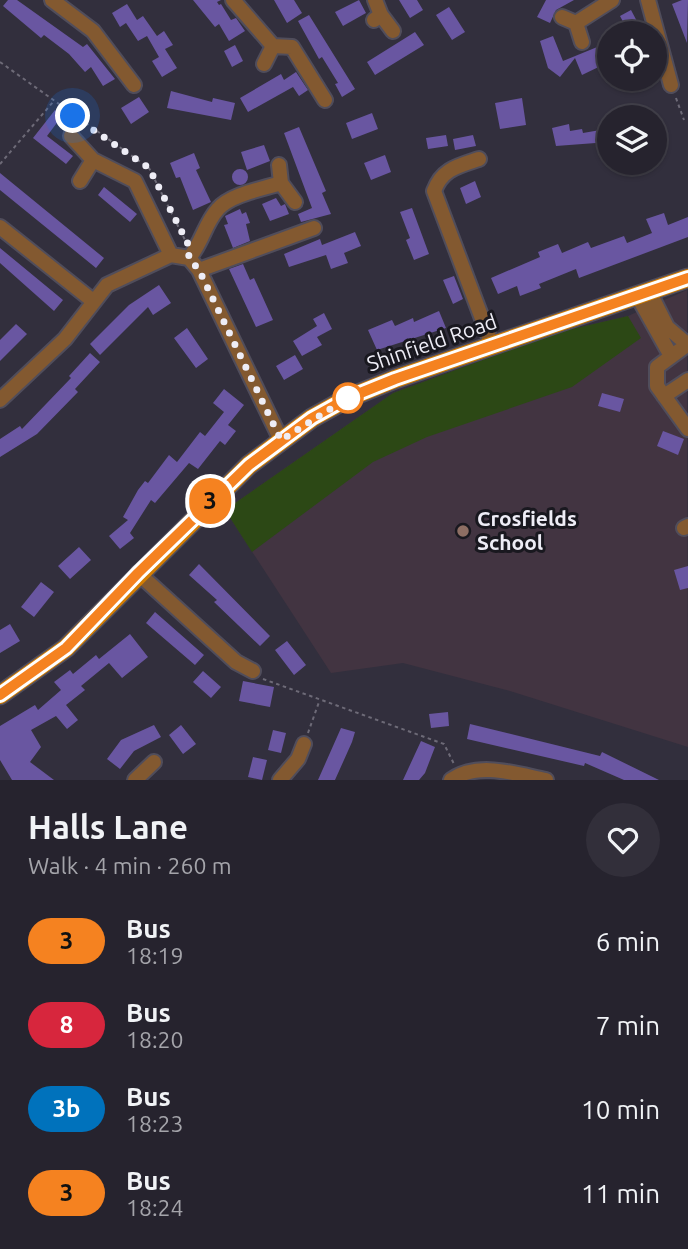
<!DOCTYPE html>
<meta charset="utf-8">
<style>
body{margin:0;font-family:Ubuntu,sans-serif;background:#322f3a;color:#f1f3f6;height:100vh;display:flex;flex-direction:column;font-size:26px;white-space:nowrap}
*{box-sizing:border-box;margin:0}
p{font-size:23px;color:#a4a4aa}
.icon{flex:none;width:38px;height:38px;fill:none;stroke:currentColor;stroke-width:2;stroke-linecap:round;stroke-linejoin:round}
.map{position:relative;height:780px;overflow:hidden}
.side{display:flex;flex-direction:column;background:#26232e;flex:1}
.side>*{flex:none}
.badge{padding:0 14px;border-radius:23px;font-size:24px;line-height:46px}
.buttons{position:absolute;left:597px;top:21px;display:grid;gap:14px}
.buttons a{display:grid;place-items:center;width:70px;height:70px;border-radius:50%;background:#26232e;box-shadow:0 2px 5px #0004,0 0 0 2px #42404a;font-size:35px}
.you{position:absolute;width:35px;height:35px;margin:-18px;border:5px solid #fff;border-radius:50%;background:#1a73e8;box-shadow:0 0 0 10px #1a73e833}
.map>.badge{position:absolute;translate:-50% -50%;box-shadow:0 0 0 4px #fff}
.round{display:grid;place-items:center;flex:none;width:74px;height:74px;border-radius:37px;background:#322f3a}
.summary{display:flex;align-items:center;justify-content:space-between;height:119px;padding:0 28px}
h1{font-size:33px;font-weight:600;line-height:52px}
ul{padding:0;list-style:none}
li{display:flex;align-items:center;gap:21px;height:84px;padding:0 28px}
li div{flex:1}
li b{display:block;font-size:26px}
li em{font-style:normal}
li .badge{min-width:77px;font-weight:700;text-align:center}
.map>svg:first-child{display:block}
.education{fill:#423441}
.green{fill:#2c4815}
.building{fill:#6956a1}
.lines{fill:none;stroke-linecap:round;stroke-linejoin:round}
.minor-casing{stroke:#504d5b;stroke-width:18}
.major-casing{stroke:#504d5b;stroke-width:21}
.path{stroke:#6d6a77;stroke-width:2;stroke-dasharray:3.5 3.5;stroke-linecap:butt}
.minor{stroke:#835930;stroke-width:14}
.major{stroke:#d37d02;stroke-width:18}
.line-casing{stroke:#fff;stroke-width:16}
.line{stroke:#f58220;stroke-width:10}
.walk{stroke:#eeedf6;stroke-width:7;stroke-dasharray:0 12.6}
.stop-dot{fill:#fff;stroke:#f58220;stroke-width:3.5}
.education-dot{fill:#8d6e63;stroke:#19181f;stroke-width:2.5}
.labels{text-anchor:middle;stroke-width:6;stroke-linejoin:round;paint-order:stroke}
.street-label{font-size:21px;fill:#eeedf6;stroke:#19181f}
.poi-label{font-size:21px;font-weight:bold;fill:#eeedf6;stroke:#19181f;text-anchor:start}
</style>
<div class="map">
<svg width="688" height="780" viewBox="0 0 688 780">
<rect width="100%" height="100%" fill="#322f3d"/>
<path class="education" d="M687,290L688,747L510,691L403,663L331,673L225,510L393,393L559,332L628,316Z"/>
<path class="green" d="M628,316L641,338L572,387L427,437L373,462L252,552L225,510L393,393L559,332Z"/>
<path class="building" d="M8,0H17L83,47L87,44L115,79L103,86L91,67L85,72L69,54L44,35L41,38L3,6Z
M193,0H221L217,2L219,5L221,4L231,20L236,18L245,31L229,41L219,24L215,27Z
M274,0H294L302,13L287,23Z
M359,0L366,13L343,26L335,12Z
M399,0H417L423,10L410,18Z
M546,0H574L556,10L550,23L537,17Z
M682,0H688L687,43L672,4Z
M127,4L137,20L143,16L157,36L164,31L173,45L165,49L177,68L162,77L152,61L159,57L147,36L138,41L126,23L120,27L112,13Z
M449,7L465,32L452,40L436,15Z
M631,10L640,27L641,33H629L620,16Z
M309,15L355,89L342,97L335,84L338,83L322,57L319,59L298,21Z
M415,32L424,45L375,75L367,62Z
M553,36L563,61L607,43L609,62L582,75L575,58L560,77L548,68L540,41Z
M235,45L243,61L232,67L224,51Z
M296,72L308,90L299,96L293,87L248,112L240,98L281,74L284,80Z
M171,91L212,102L213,98L235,103L231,120L167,108Z
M139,97L149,112L131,124L121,108Z
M522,98L526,125L500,129L495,103Z
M55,110L62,116L47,136L73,156L66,164L33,138Z
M372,113L378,129L352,139L346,123Z
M569,124L570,131L582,129L583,133L606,129L609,142L556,146L552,128Z
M299,127L326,191L322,193L331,214L301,222L298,214L312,208L284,133Z
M446,135L448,146L428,149L426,138Z
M473,135L476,146L455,150L453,139Z
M264,145L270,161L247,170L241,152Z
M194,153L200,168L196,170L211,202L193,210L180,177L176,178L170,163Z
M385,155L391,172L371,180L364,163Z
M232 177a8 8 0 1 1 16 0a8 8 0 1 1-16 0Z
M0,173L104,258L96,268L0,190Z
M475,181L481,197L466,204L460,188Z
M104,187L137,214L130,222L98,195Z
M276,198L281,206L285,204L289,214L270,221L262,204Z
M412,208L429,254L414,260L406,240L410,238L400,212Z
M240,209L242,214L246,212L250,223L246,224L250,241L233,248L224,225L228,224L225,216Z
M664,213L668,225L688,217V237L579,278L576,269L539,284L541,288L520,296L517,286L498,294L491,278L540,257L538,252L558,244L562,253L588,242L591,248L624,236L627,243L652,233L646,219Z
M355,232L361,246L344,253L348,263L331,269L326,255L289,267L284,254L320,239L322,245Z
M0,248L63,300L54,311L0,263Z
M243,264L250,280L254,278L273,320L256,327L229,269Z
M454,276L463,299L453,304L443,280Z
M159,285L171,303L153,315L148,307L100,355L90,344L129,305Z
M439,311L446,328L377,350L368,330L392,320L395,326L413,318L414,322Z
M324,313L332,329L317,337L322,345L302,356L293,341L317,326L313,319Z
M16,324L27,334L0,361V340Z
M187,328L208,359L196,368L174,338Z
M90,353L100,362L75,389L78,392L37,434L0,457V439L20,426L22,429L71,378L69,376Z
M295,355L303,369L284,380L276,366Z
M224,389L244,405L228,425L236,431L225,445L220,441L198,469L189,463L155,503L151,500L130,533L134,538L120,549L109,536L128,520L123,517L138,490L145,481L148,483L169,455L177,462L200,432L205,436L224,412L213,403Z
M602,393L624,399L620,412L598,406Z
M663,431L684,439L678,455L657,446Z
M79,547L91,560L70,579L58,566Z
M199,564L270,636L260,646L214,602L217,600L189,575Z
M688,566V588L680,590L674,570Z
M41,582L54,592L34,617L21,607Z
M155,612L204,655L195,665L146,623Z
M10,624L20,641L0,653V630Z
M130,634L148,657L122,678L109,663L81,686L85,690L66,705L78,720L67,729L56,716L31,730L41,747L30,762L54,780H12L0,760V726L35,705L38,710L61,690L54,682L70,670L73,674L96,655L99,659Z
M287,641L306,665L294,675L275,650Z
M203,671L221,687L211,698L193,682Z
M243,681L274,687L270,707L239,701Z
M448,712L449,726L431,728L429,714Z
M470,724L600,756L602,752L659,780H624L585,763L584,766L467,739Z
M154,725L161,737L134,751L120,769L107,759L121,740Z
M181,725L196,744L183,754L169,735Z
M341,728L355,732L352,742L335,780H318Z
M273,730L286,733L281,753L268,750Z
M421,741L435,747L425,773L419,780H403Z
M253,757L267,760L262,780L248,777Z"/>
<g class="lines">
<defs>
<path id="minor" d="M52,0L93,31L134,85
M233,0L273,46L292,47L325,100
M648,0L671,85
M381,15L393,31
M562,17L576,23
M374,20L381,15L375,0
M582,42L576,23L612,0
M264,64L273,46
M71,136L93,160L135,181L171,255
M479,159C458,166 442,169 434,191L492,345
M80,181L93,160
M281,183L295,202
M0,227L93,301
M189,258L199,270L281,440
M189,258C202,243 205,223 218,209C231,194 263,189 281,183L279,165
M199,270L314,228
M649,291L667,327L688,345
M637,295L671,356
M688,344L657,367V386L688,429
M664,396L688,380
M0,400L65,339L107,285L171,255L189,258
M684,528L688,526
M138,573L236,662L253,671
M135,780L154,762
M280,780L298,759L304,744
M451,780C478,761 516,774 546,780"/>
<path id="major" d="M0,695L66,648L249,465L312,418L348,398L395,379L688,278"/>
</defs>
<use href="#minor" class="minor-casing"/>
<use href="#major" class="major-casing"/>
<path class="path" d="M0,62L149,168L185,240
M676,98L684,120
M0,164L53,102
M263,679L444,744L454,764
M308,733L319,702"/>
<use href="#minor" class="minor"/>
<use href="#major" class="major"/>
</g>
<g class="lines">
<defs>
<path id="line" d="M0,695L66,648L138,573L249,465L312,418L348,398L395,379L688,278"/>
</defs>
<use href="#line" class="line-casing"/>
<use href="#line" class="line"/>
<path class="walk" d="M73,116L149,168L188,244L189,258L199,270L281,440L348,398"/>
</g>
<circle class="stop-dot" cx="348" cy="398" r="14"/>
<circle class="education-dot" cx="463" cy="531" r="7"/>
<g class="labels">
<g class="street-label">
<text transform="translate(432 343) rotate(-19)" y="7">Shinfield Road</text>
</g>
<g class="poi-label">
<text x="477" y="526">Crosfields<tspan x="477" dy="24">School</tspan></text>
</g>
</g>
</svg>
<div class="buttons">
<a><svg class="icon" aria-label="locate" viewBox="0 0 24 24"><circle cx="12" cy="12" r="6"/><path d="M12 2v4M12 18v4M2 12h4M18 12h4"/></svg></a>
<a><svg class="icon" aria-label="layers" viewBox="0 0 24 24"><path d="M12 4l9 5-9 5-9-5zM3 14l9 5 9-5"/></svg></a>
</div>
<div class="you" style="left:73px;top:116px"></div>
<b class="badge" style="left:210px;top:501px;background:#f58220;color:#111">3</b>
</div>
<section class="side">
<div class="summary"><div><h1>Halls Lane</h1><p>Walk · 4 min · 260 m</p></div><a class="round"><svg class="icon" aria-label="heart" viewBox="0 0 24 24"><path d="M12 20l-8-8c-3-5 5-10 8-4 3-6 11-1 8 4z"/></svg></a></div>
<ul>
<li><span class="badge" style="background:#f58220;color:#111">3</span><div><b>Bus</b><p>18:19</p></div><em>6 min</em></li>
<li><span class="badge" style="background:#d7263d;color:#fff">8</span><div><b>Bus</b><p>18:20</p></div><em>7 min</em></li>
<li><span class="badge" style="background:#0072bc;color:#fff">3b</span><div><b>Bus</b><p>18:23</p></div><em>10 min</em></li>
<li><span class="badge" style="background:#f58220;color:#111">3</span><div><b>Bus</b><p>18:24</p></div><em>11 min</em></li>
</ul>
</section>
